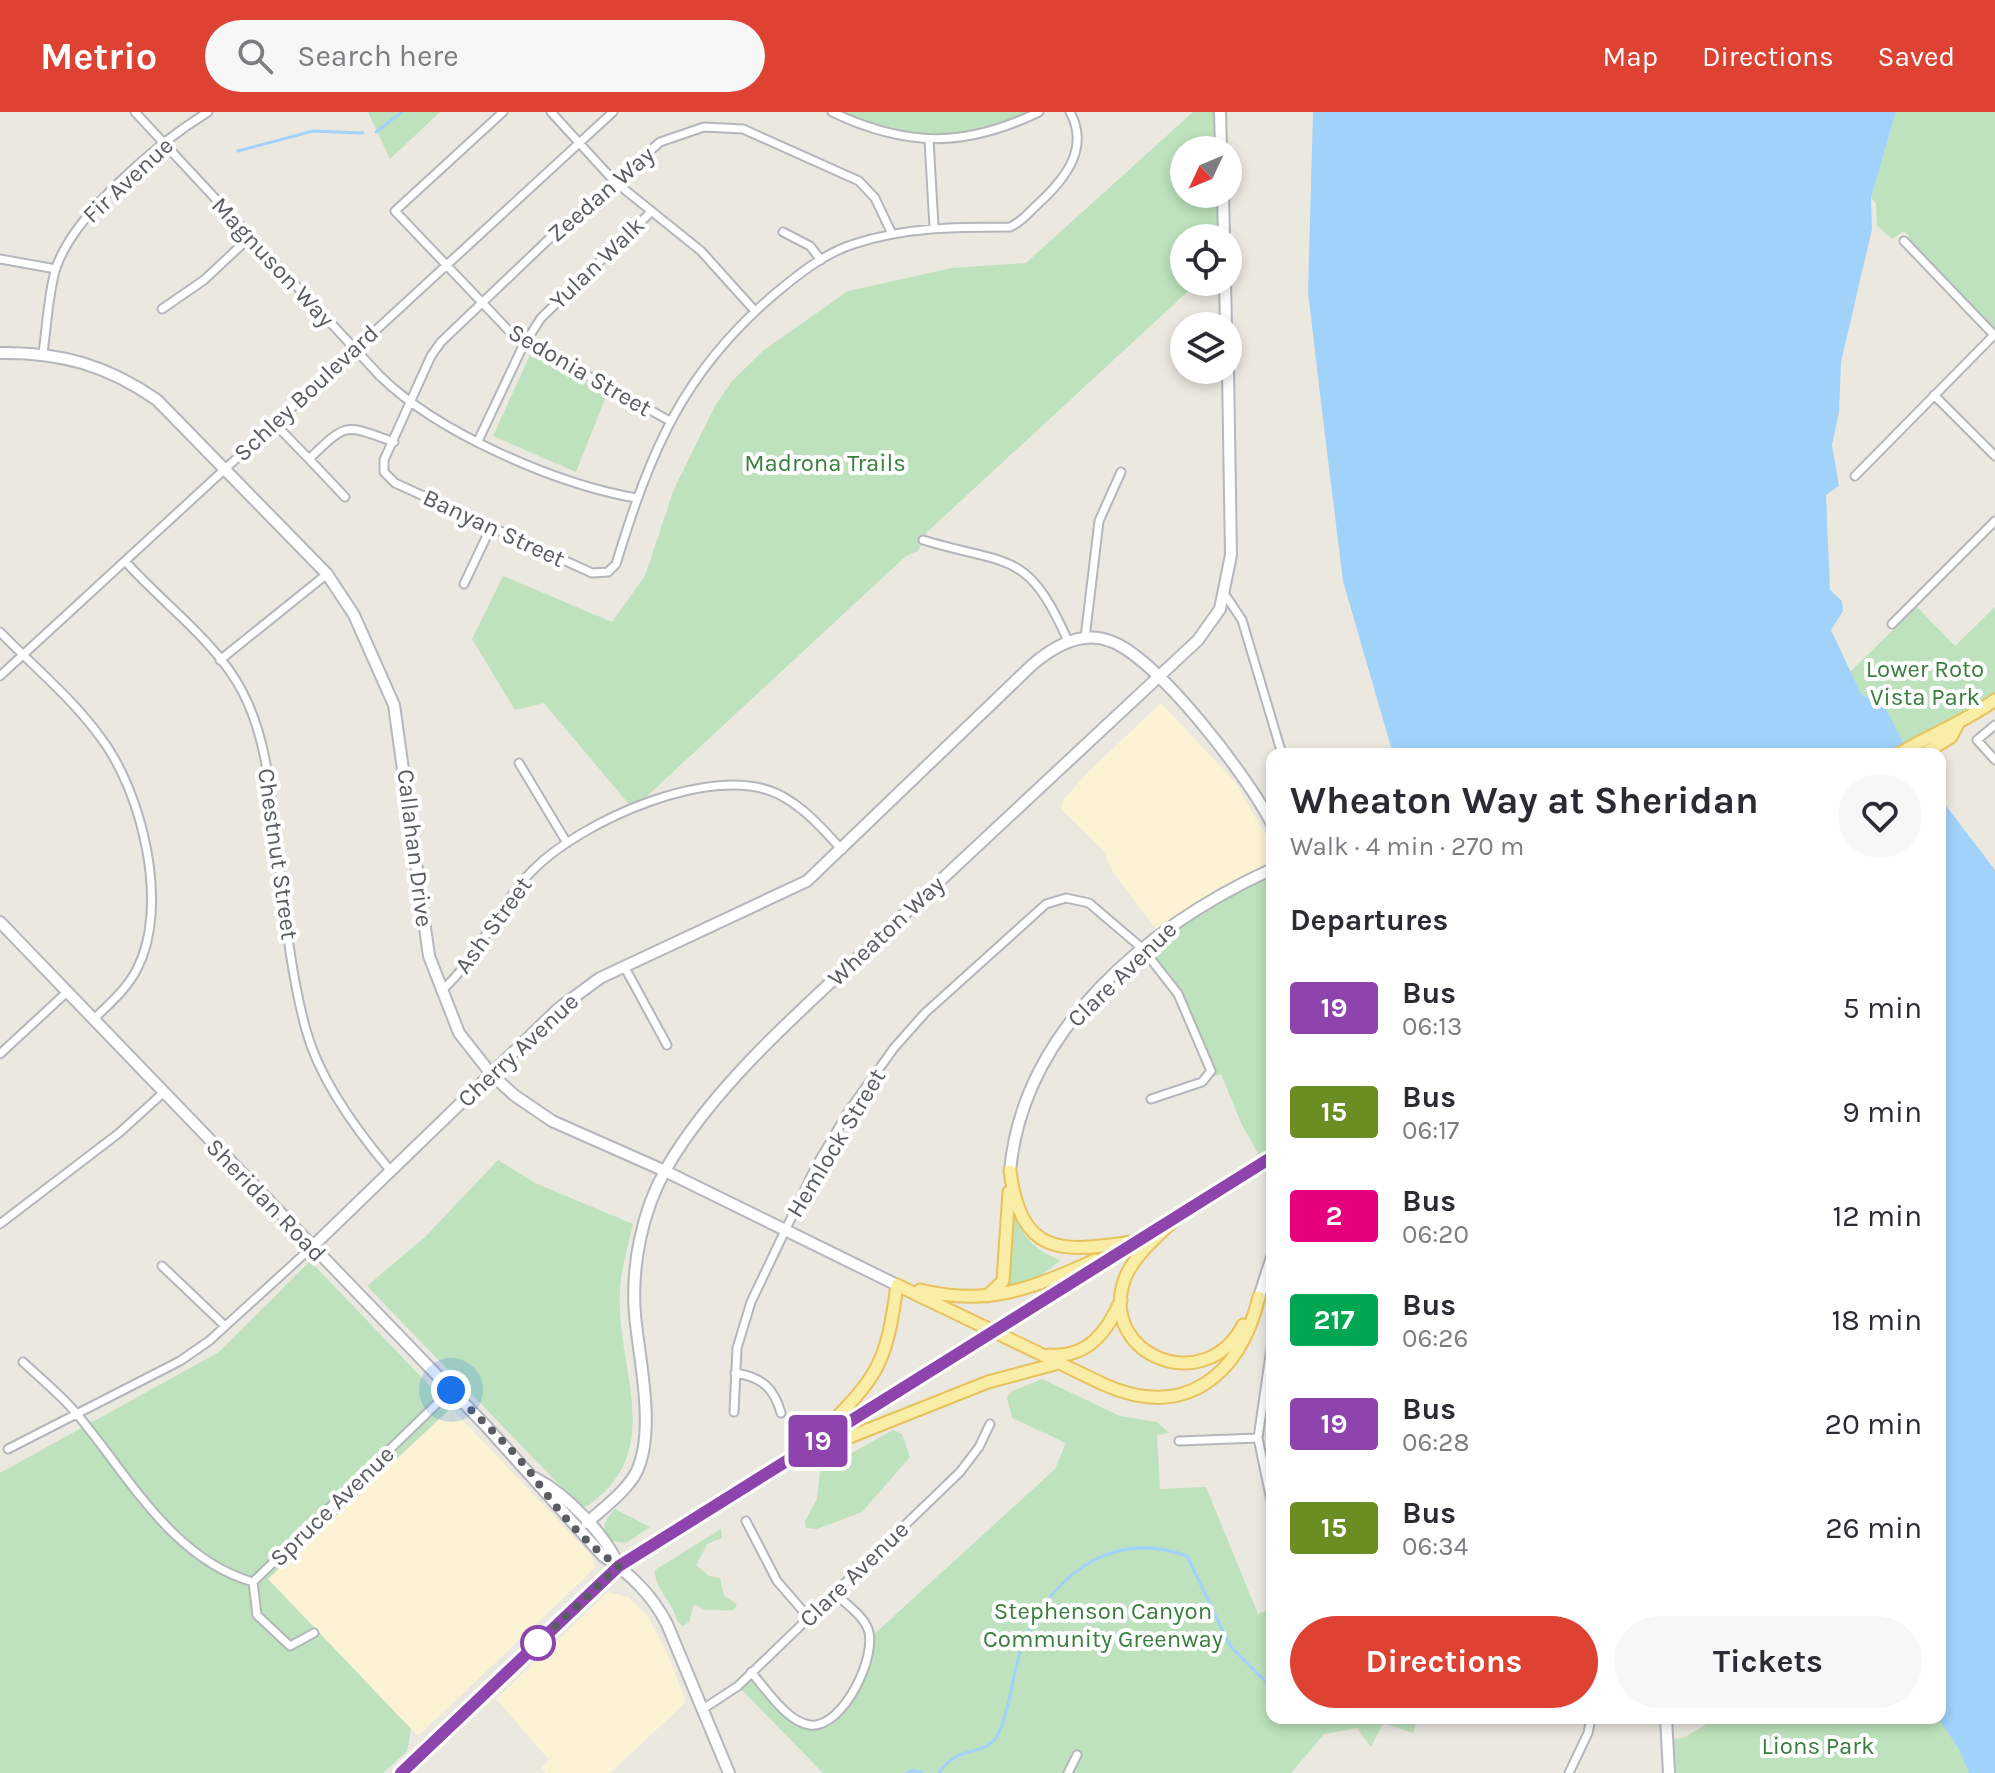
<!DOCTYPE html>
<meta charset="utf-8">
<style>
body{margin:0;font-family:Karla,sans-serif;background:#f7f7f7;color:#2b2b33;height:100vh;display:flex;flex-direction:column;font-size:30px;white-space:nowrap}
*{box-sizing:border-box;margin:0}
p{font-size:26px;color:#7c7c81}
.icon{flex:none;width:44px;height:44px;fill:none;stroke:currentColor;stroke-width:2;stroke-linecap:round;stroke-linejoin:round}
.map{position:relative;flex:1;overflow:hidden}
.sheet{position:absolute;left:1266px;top:636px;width:680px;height:976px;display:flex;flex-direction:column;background:#fff;border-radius:16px;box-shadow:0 4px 12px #0003}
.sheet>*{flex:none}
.badge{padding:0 16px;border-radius:6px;font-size:28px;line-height:52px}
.needle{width:52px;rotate:226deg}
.controls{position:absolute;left:1170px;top:24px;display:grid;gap:16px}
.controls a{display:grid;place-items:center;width:72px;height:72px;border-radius:50%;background:#fff;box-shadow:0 4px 12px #0003;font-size:40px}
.you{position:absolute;width:40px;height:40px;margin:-20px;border:6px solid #fff;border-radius:50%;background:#1a73e8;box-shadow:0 0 0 12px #1a73e833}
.map>.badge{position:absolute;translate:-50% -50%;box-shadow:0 0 0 4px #fff}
h2{padding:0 24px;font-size:30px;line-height:72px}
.round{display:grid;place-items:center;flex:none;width:84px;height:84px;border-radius:42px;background:#f7f7f7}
.summary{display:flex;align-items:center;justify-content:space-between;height:136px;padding:0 24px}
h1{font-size:38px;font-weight:700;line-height:60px}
.action{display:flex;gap:16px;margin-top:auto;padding:16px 24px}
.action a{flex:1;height:92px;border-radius:48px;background:#de4233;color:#fff;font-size:32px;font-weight:700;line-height:92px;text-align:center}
.action a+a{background:#f7f7f7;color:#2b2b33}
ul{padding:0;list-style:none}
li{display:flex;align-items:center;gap:24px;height:104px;padding:0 24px}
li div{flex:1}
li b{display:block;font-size:30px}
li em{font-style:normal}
li .badge{min-width:88px;font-weight:700;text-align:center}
header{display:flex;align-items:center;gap:48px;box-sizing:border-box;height:112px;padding:0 40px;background:#de4233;color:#fff}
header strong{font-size:38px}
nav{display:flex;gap:44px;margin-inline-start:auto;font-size:28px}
.search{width:560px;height:72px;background:#f7f7f7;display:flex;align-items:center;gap:20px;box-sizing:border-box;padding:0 28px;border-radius:44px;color:#7c7c81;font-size:30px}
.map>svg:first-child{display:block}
.commercial{fill:#fbf3d4}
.green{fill:#bde2bd}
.water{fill:#a1d2f9}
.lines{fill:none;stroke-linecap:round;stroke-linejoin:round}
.stream{stroke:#a1d2f9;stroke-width:3}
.street-casing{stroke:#b3b6ba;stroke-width:11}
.secondary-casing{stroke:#b4b7bc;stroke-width:14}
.primary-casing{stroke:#e8c25c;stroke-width:15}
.street{stroke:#fff;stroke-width:7}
.secondary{stroke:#fff;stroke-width:10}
.primary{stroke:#faeda6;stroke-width:11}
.primary-bridge-casing{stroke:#e8c25c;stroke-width:15;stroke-linecap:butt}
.primary-bridge{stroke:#faeda6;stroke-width:11}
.line-casing{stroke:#fff;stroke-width:18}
.line{stroke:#8e44ad;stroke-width:12}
.walk{stroke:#595c60;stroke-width:8;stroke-dasharray:0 14.4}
.stop-dot{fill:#fff;stroke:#8e44ad;stroke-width:4}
.labels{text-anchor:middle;stroke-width:8;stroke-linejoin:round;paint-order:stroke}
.street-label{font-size:24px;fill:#595c60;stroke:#fff}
.park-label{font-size:24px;fill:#387f3d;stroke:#fff}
</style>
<header>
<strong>Metrio</strong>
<div class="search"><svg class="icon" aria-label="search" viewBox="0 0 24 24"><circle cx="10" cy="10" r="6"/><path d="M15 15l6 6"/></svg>Search here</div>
<nav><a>Map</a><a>Directions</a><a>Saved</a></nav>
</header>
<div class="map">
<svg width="1995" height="1661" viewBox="0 0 1995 1661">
<rect width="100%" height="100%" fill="#ebe8e0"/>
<path class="commercial" d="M1161,591L1234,669L1266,723L1272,745L1267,752L1209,782L1156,817L1112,759L1104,739L1061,697L1063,688L1088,660Z
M451,1296L592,1444L595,1456L418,1624L268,1467Z
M608,1480L628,1485L647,1503L667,1541L686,1590L610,1661H546L541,1656L549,1648L496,1587Z"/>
<path class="green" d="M368,0H440L390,47Z
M832,0H1039L989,19L911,27Z
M1193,0H1220L1221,38H1184V82H1223L1224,126H1184V170H1198L927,420L918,439L906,444L633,697L544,591L515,598L472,527L503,464L612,510L645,464L674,377L715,294L732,269L764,238L848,179L952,156L1026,151Z
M1896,0H1995V222L1904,129L1909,124L1904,119L1892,127L1877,114L1876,91L1871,86Z
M531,241L607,282L576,360L493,324Z
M1913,491L1955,534L1995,495V588L1906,638L1884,593L1861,582L1850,560L1895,516L1892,512Z
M1272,757V1045L1263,1050L1242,1013L1221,962L1207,966L1211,959L1189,903L1143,837Z
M498,1048L535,1071L633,1112C628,1134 621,1157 620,1179C615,1256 669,1339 586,1395L580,1394L367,1174L425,1125Z
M1011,1098C1023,1124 1033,1138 1060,1148C1044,1164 1028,1171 1006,1174Z
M310,1149L451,1296L268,1467L411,1617L407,1639L383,1661H0V1361L219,1240Z
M1042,1267L1120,1304L1157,1310L1169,1321L1157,1323L1160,1377L1206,1375L1258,1502L1272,1496V1606H1418L1413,1621L1383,1611L1371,1635L1357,1616L1324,1622L1291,1661H823L738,1574L751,1560L792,1604L803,1611L832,1608L855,1572L870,1526L1055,1357L1066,1331L1012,1306L1007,1285L1012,1279Z
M893,1318L902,1322L910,1345L862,1400L817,1417L806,1416L805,1409L817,1387L820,1359Z
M615,1397L650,1415L626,1431L611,1429C599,1418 605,1407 615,1397Z
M721,1417L722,1426L707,1432L696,1453L709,1464L720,1466L724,1484L737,1492L734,1498C723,1500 716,1496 705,1498L694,1492L689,1510L683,1514L677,1509C674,1491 654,1477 655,1458Z
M1717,1606H1938L1958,1636L1969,1661H1669L1667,1627L1683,1626Z"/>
<path class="water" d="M1313,0H1896L1871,86L1872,117L1841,250L1839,300L1832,333L1839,374L1826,383L1830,478L1842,489L1843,499L1831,518L1861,582L1884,593L1909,642H1393L1343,469L1323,307L1308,180Z
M1940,686L1995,758V1661H1969L1958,1636L1938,1606Z"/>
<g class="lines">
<path class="stream" d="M376,20L402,0
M238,39L313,19L363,21
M907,1661L912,1658L922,1661
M939,1661C958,1631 984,1646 997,1624C1010,1602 1013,1551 1026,1524C1058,1458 1115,1418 1187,1444L1230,1534L1272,1576"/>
<defs>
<path id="street" d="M135,0L380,264C438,321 556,372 636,386
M503,0L395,99L512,222L670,309
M551,0L614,69L701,139L755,199
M832,0C906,35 964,36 1039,0
M929,28L934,115
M783,120L810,134L821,148
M892,122L875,86L859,69L743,17L704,15L660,30L549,127L441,230L431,244L384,348V360L395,371L592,461L608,460L616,452C651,338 683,259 777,180C800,161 825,141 854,132C905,115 957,115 1010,115C1022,110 1029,100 1039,91C1065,67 1090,36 1070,0
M1904,129L1994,223
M0,147L56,157
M162,197L204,168L250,125
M43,241C47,214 48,182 56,156C74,102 159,30 208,0
M1934,283L1995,344
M273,310L309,347C348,309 345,313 394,330
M478,329L522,236L541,206L651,100
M309,347L345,385
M1855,364L1995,222
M923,428C1008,454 1027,436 1068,529
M125,449C162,491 216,529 242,579C266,624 270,677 276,727C284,790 289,856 306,918C320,969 357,1019 390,1058
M464,472L491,415
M1226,484L1242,508L1282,642
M1892,512L1995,409
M0,520C33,554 73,587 101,626C142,680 170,794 137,857C127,877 109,892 93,908
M1085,526L1099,409L1121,360
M220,548L327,462
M0,564L613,0
M1995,613L1977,628L1995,648
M519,651L567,731
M624,854L667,933
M441,879C479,846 497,794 533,758C580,710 712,650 778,682C804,695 822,716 842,738
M0,942L67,880
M0,1112L119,1021L163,981
M162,1154L225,1214
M1272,1229L1258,1326L1272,1393
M23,1250C40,1266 61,1283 76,1301C127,1361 171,1447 253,1470
M735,1261C762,1265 774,1276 781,1301
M734,1300L737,1236L751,1190L816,1054L848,1000L894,936L925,901L1046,792L1066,786L1089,791L1143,837L1178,882L1211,959L1202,970L1151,987
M1179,1329L1258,1326
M8,1337L180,1249L209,1229L312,1135
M746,1409L777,1469L809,1506
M314,1521L290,1534L257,1503L253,1470L451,1278
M751,1560C766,1577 787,1610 810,1613C843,1617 878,1543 868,1517C862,1502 845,1492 835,1481
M703,1597L738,1574L960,1360L979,1335L990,1312
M1068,1661L1077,1643
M1569,1661L1588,1621L1591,1606"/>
<path id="secondary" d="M1220,0L1221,38
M1223,82L1224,126
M1225,170L1226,214
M0,241C60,240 107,253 157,288L327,462L354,503L394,593L429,844L459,921L492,963L514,983L552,1009L665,1059L897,1173
M0,810L486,1314L603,1444C629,1460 653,1484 667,1512L729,1661
M1010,1059C1023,916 1150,813 1272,757
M312,1135L558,897L600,866L807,769L1032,553C1053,535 1081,518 1110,529C1157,545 1249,666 1272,712
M1259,1185L1272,1145
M535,1366C566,1382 605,1422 619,1454
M587,1411C603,1396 627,1379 637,1359C656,1317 639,1247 635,1203C631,1154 642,1099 666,1057C715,971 811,889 883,822C988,724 1093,626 1198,528L1220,497L1231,443L1228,258
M1666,1606L1669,1661"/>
<path id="primary" d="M1899,642C1931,622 1965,610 1995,588
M1923,642L1951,625L1958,612
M1010,1059C1021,1143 1060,1141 1131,1130
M1181,1101C1162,1121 1130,1145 1123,1172C1102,1245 1206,1285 1243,1213
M897,1173L1105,1273C1185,1308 1240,1264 1259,1185
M920,1178C988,1195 1033,1176 1095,1148
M987,1184L1003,1169L1009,1080
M1005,1211L1272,1045
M1049,1243C1088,1246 1107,1220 1121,1188
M820,1323C877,1264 886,1256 897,1173
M812,1340L988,1270L1059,1251
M401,1661L619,1454L970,1233"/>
</defs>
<use href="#street" class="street-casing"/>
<use href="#secondary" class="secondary-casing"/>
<use href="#primary" class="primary-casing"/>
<use href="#street" class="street"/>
<use href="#secondary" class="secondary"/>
<use href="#primary" class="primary"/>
<defs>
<path id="primary-bridge" d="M970,1233L1005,1211"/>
</defs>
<use href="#primary-bridge" class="primary-bridge-casing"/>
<use href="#primary-bridge" class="primary-bridge"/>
</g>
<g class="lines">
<defs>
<path id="line" d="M401,1661L619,1454L1272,1045"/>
</defs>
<use href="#line" class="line-casing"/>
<use href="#line" class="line"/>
<path class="walk" d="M451,1278C478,1306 510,1333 533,1364C557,1397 584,1432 619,1454L538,1531"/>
</g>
<circle class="stop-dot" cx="538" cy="1531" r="16"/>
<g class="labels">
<g class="street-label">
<text transform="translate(128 68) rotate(-43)" y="8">Fir Avenue</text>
<text transform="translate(601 82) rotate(-41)" y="8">Zeedan Way</text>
<text transform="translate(273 150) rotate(47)" y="8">Magnuson Way</text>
<text transform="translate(597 151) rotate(-44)" y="8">Yulan Walk</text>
<text transform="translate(580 258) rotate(30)" y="8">Sedonia Street</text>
<text transform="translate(306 281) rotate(-43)" y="8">Schley Boulevard</text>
<text transform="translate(494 416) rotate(25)" y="8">Banyan Street</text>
<text transform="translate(415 736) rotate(83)" y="8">Callahan Drive</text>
<text transform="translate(278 742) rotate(82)" y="8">Chestnut Street</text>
<text transform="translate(493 813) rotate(-54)" y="8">Ash Street</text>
<text transform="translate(886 819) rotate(-43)" y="8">Wheaton Way</text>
<text transform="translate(1122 862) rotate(-44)" y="8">Clare Avenue</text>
<text transform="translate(518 938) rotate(-43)" y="8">Cherry Avenue</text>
<text transform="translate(836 1031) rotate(-59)" y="8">Hemlock Street</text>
<text transform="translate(266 1088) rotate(46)" y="8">Sheridan Road</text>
<text transform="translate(332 1394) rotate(-44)" y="8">Spruce Avenue</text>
<text transform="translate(854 1462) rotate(-44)" y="8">Clare Avenue</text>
</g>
<g class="park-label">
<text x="825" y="359">Madrona Trails</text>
<text x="1925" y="565">Lower Roto<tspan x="1925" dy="28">Vista Park</tspan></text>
<text x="1103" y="1507">Stephenson Canyon<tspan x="1103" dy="28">Community Greenway</tspan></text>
<text x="1818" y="1642">Lions Park</text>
</g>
</g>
</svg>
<div class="controls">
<a><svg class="needle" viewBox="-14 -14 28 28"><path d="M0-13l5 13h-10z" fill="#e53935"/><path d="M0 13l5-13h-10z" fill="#7c7c81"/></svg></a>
<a><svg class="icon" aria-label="locate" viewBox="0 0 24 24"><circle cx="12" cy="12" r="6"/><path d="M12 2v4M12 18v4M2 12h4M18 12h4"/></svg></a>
<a><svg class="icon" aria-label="layers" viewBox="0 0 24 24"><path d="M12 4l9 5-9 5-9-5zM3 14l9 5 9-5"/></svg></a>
</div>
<div class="you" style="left:451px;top:1278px"></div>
<b class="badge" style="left:818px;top:1329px;background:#8e44ad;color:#fff">19</b>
<section class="sheet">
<div class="summary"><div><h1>Wheaton Way at Sheridan</h1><p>Walk · 4 min · 270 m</p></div><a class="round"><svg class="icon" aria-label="heart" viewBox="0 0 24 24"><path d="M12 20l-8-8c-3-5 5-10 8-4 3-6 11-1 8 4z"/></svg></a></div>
<h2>Departures</h2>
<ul>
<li><span class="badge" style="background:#8e44ad;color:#fff">19</span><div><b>Bus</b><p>06:13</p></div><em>5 min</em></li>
<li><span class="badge" style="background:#6b8e23;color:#fff">15</span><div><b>Bus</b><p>06:17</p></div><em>9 min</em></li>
<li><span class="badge" style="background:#e6007e;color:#fff">2</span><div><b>Bus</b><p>06:20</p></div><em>12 min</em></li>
<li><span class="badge" style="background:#00a651;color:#fff">217</span><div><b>Bus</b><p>06:26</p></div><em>18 min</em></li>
<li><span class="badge" style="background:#8e44ad;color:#fff">19</span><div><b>Bus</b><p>06:28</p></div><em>20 min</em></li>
<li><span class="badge" style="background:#6b8e23;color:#fff">15</span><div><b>Bus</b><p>06:34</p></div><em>26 min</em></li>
</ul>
<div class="action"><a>Directions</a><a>Tickets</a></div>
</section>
</div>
